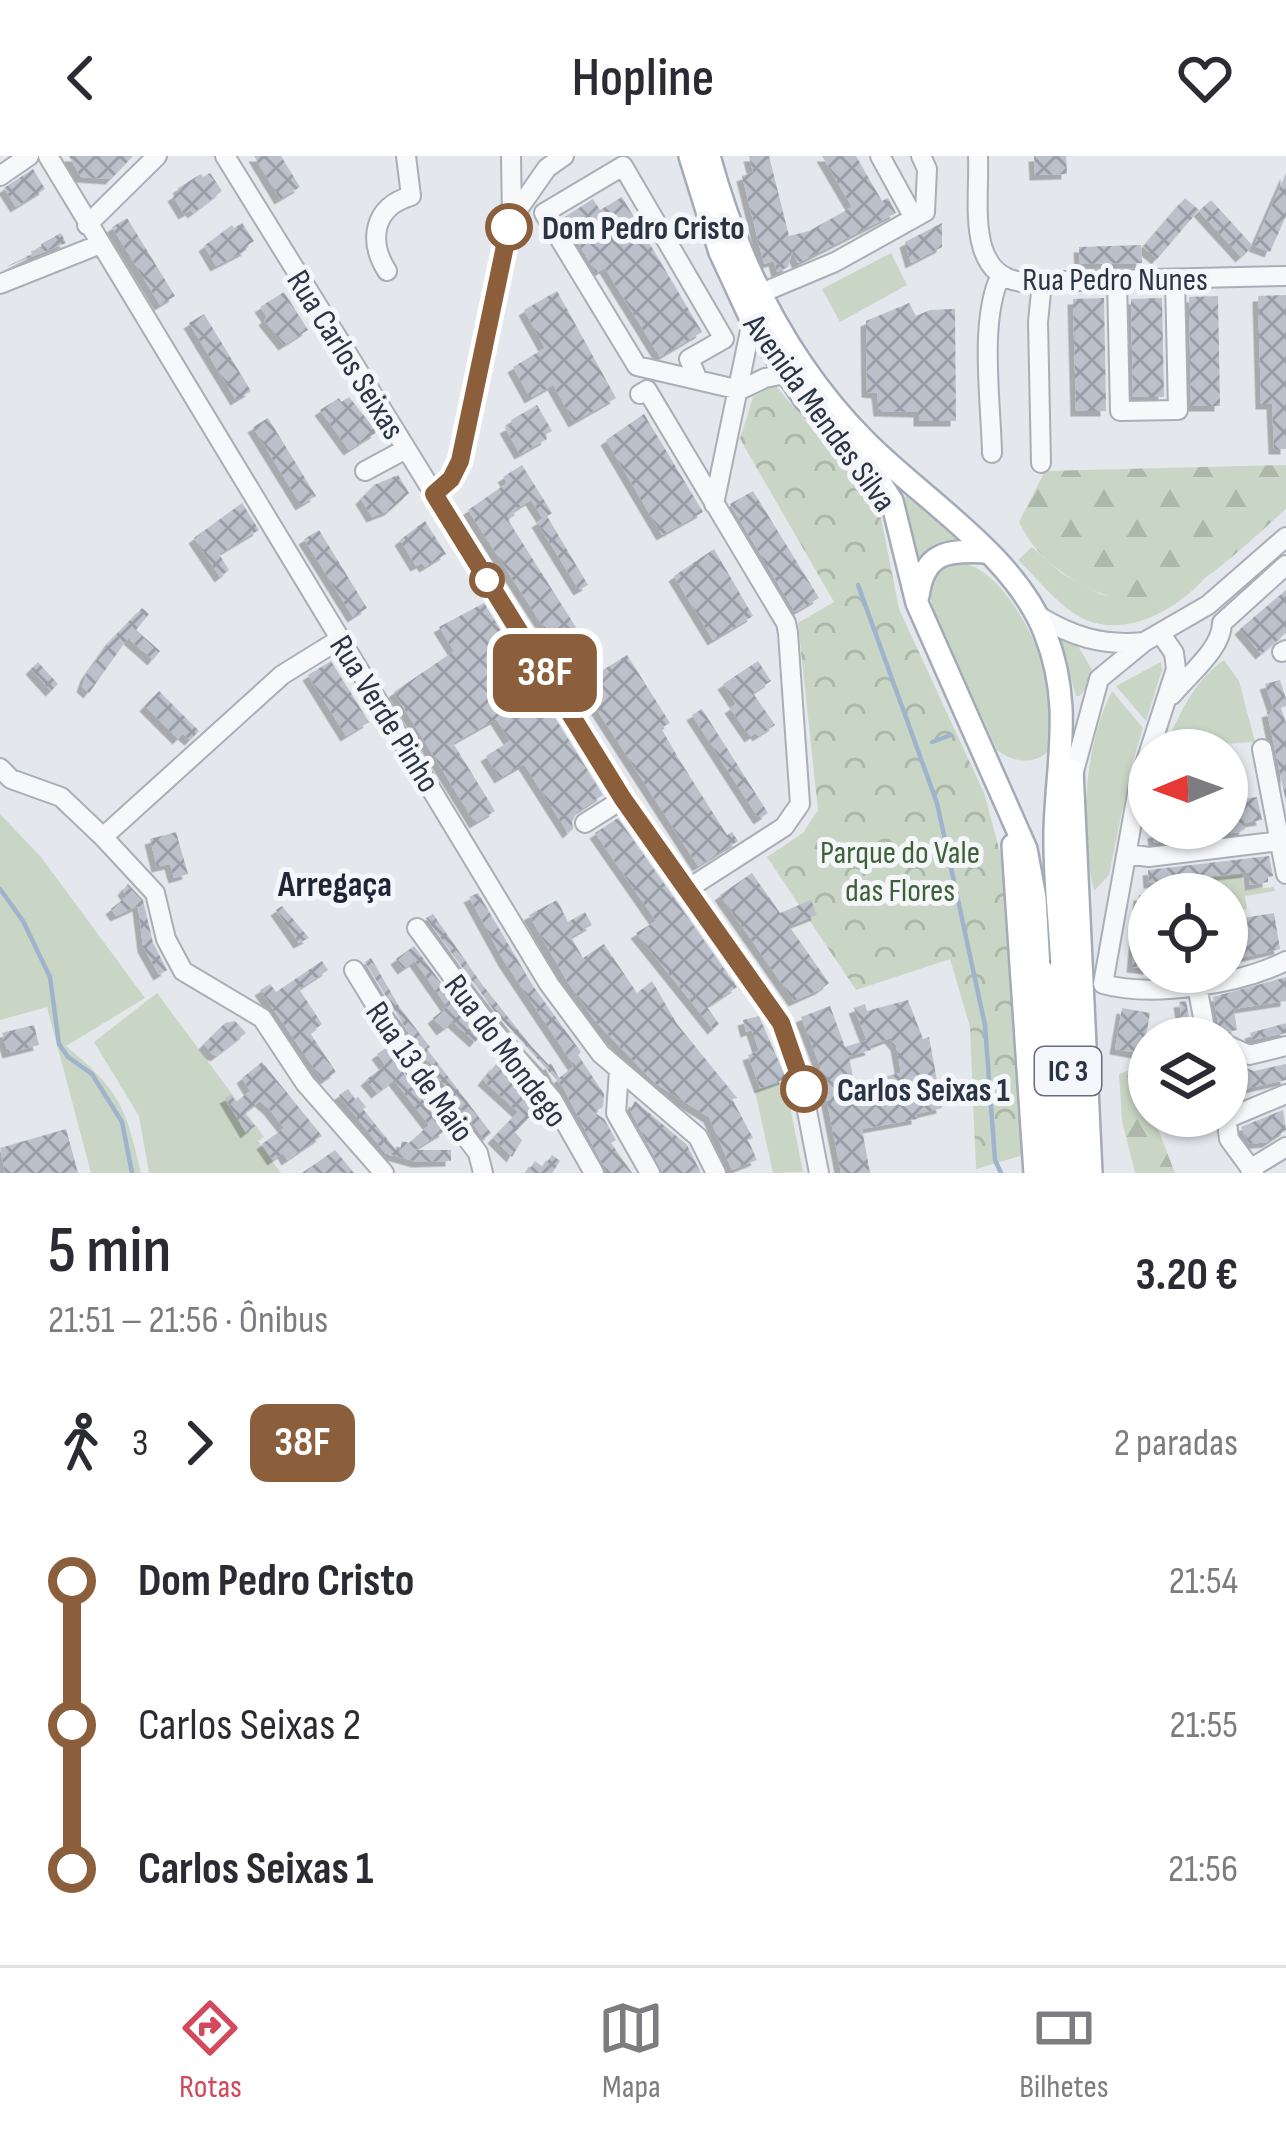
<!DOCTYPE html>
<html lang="pt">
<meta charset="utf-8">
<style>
body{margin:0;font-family:"Sofia Sans Condensed",sans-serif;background:#f2f2f3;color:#2b2b33;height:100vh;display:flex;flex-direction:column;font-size:45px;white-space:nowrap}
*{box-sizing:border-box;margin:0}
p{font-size:39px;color:#7c7c81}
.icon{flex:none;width:66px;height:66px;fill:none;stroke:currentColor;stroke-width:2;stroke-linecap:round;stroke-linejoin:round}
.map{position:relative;height:1017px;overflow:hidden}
.details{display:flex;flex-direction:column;background:#fff;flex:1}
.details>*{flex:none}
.badge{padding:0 24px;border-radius:18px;font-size:42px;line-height:78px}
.needle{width:78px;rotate:269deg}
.controls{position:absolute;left:1128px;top:573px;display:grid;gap:24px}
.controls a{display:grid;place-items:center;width:120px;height:120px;border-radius:50%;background:#fff;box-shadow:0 3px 9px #0004;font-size:60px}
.map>.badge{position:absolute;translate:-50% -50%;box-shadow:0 0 0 6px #fff}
.legs{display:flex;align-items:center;gap:18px;height:132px;padding:0 48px;font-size:39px}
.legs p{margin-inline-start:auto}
.overview{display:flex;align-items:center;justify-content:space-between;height:204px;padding:0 48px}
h1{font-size:66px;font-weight:600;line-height:90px}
ul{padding:0 48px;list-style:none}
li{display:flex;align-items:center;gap:42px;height:144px;font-size:45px}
li i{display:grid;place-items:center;width:18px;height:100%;margin:0 15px;background:currentColor}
li i::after{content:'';width:30px;height:30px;margin:-15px;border:9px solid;border-radius:50%;background:#fff}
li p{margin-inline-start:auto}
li:first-child i{background:linear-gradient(#0000 50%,currentColor 0)}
li:last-child i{background:linear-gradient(currentColor 50%,#0000 0)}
header{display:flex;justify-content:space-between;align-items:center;height:156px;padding:0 48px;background:#fff;font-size:54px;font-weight:600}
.dock{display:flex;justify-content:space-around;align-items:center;height:168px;border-top:3px solid #e1e1e2;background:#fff;font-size:33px;color:#7c7c81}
.dock a{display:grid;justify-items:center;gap:6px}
.dock .current{color:#d1495b}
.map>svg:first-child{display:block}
.grass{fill:#c9d6c5}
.forest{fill:url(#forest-firs)}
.park{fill:url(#park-crowns)}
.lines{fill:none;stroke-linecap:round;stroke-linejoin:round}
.stream{stroke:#9fb4cc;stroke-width:4.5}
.building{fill:url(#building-cross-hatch);filter:url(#shadow)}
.minor-casing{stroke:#a9aeb7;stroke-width:22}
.major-casing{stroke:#a3abb8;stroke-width:26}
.highway-casing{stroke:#8b94a3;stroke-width:28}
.minor{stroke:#f7f8fa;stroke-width:18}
.major{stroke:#fff;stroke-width:21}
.highway{stroke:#fff;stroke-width:24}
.line-1-casing{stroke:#fff;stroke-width:27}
.line-1{stroke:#8b5e3c;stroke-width:18}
.stop-1-dot{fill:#fff;stroke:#8b5e3c;stroke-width:6}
.labels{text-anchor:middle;stroke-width:10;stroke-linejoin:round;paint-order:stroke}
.shield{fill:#f4f6f9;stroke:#676e7b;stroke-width:3}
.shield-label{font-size:30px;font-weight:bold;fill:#2b3445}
.stop-label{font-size:33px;font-weight:bold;fill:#2b3445;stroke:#f4f6f9;text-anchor:start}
.street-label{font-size:33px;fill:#2b3445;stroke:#f4f6f9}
.park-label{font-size:33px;fill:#3f6138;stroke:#f4f6f9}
.neighbourhood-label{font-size:36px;font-weight:bold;fill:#1d2536;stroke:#f4f6f9}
</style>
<header><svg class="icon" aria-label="back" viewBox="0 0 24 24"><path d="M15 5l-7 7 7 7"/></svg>Hopline<svg class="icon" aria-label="heart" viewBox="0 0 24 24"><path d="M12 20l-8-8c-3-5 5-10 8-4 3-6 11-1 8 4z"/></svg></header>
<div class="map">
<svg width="1286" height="1017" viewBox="0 0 1286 1017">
<defs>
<pattern id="forest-firs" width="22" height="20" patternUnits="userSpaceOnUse" patternTransform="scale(3)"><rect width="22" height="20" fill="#c9d6c5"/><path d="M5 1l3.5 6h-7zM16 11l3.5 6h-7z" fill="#adb8ab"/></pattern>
<pattern id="park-crowns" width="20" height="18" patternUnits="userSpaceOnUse" patternTransform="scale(3)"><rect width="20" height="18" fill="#c9d6c5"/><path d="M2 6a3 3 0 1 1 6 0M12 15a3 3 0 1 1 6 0" fill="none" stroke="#adb8ab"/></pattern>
<pattern id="building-cross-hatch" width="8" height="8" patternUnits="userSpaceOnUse" patternTransform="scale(3)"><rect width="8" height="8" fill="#bbc0ca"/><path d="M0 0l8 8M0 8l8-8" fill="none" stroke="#989da6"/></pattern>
<filter id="shadow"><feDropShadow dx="-5.5" dy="5.5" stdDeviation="0" flood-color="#0004"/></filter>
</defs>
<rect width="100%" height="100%" fill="#e4e7ec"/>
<path class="grass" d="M891,97L907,129L840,166L822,133Z
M910,336L961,384L928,394L913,412L900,346Z
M1032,391L1061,417L1102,439L1157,446L1204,423C1175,455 1123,484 1080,461C1057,448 1037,422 1018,404Z
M953,406C1009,403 1063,530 1055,579C1050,610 1016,610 997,594L933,456L929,430L940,413Z
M1060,483L1078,490L1095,519L1080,540H1076Z
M1224,504L1239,525L1255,586L1164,591C1181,558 1192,526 1224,504Z
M1161,506L1162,514L1146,565L1116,530Z
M1112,535L1143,572L1131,612L1109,719L1094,735C1080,672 1083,593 1112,535Z
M0,658L41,701L145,842L66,890C119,934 126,950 141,1017H91L47,851L0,864Z
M1242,719L1244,734L1274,731L1275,735L1245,740L1247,753L1227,758V738H1190L1187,724Z
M157,837L264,981L258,985L281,1017H149L139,960L94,886Z
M785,925L803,1016L773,1017L755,935Z"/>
<path class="forest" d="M1286,309V353C1256,379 1195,440 1157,446C1136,450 1103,440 1085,430C1055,414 1034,397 1019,366L1045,315Z
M1149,907L1145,939L1149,960H1153L1175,1017H1135L1122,965L1119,918Z"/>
<path class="park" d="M775,229L879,352L899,453L984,637L1012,740L1026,998L976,1013L970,871L950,803L856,834L767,701L803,677L818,654L798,467L834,446L740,283L753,241Z"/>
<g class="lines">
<path class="stream" d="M858,429L937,647L985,869L995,1004L1001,1017
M932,586L951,579
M0,733L23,765L50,821L59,888L68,901L92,918L122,966L132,1017"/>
</g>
<path class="building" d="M69,0H133L111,23L81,21Z
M254,0H281L300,31L280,43Z
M749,0H769L789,80L809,75L852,51L822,0H856L882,45L888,42L896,57L798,107L792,96L788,111L777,116L774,105L764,108L742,20L753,16Z
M1034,0H1066L1067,18L1035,19Z
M33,13L45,33L16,51L4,32Z
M210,17L222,35L193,57L191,54L184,58L173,40L180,35L178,32L201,18L203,21Z
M1286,17V60L1270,96L1254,90Z
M622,41L702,176L660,201L605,112L596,117L563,62L593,43L600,54Z
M1185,42L1199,54L1157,103L1143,91Z
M1211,44L1253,90L1241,101L1199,55Z
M127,62L175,140L160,149L112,71Z
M242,67L254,85L245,91L247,94L216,110L204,90L232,69L234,72Z
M942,67V91L911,107L905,86Z
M61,77L66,87L6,111L32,98L31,95L42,92L41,88Z
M1141,89L1142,107L1080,108L1079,91Z
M557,135L616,242L574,266L553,229L530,242L513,211L545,192L524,154Z
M284,136L308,174L284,189L264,164L267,161L260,151Z
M1286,139V293H1274L1272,248H1261L1258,140Z
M1218,140L1220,250H1191L1189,141Z
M1104,142L1106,255H1076L1073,143Z
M1162,142L1164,241H1133L1131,143Z
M909,147L916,160L930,154L955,153L956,265H919V256L879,255L877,237L867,236L866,165Z
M204,158L251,235L236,244L189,167Z
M349,241L377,276L349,294L320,254L339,242L341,246Z
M537,249L552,275L545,279L547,283L520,298L505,272L513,268L511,264Z
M644,258L703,356L662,379L606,284Z
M268,262L316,340L301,349L253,271Z
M522,309L552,357L543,363L531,344L513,355L515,359L508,364L603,514L627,499L670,567L661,572L680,605L727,679L732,676L738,685L698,710L468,354L507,327L503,321Z
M398,319L409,337L390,354L372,361L361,343L374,329Z
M753,335L819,442L795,456L730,348Z
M242,347L259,374L219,398L229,414L220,421L194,382Z
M547,360L588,429L579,434L537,366Z
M425,365L446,398L425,411L422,407L416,410L400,384Z
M319,374L367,452L353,461L304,383Z
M714,393L753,460L713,484L674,420Z
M1286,434V477L1261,498L1240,473Z
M484,447L603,639L577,656L572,666L573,673L568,677L524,608L500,622L486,600L510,585L496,563L453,587L495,655L475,667L394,536L454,495L439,471Z
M142,452L149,458L136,474L160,495L153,504L128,482L89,537L82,531L86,519L111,484Z
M331,505L369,566L346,580L308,519Z
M758,505L771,525L753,537L775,569L758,580L756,577L750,581L730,552L736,548L723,528Z
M38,506L58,528L51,535L31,513Z
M1280,524L1286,543V550L1277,553L1281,552L1286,567V646L1267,556L1274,554L1265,528Z
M159,535L199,575L190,584L183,578L178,583L145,550Z
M702,553L768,657L759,663L692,559Z
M1236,604L1240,607L1243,643L1257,641L1262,664L1244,667L1245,673L1240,676L1154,687L1153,677L1172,673L1227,672V605Z
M618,662L737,831L707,851L719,868L713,873L636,777L656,765L595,677Z
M176,676L188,718L174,722L170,708L157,711L150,683Z
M1269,700L1273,720L1268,721V726L1250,729L1249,716L1149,727L1148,714Z
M752,717L780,757L811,744L817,759L789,770L829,827L821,833L794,845L720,739Z
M128,728L143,744L153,787L167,814L159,819L143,791L138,750L116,760L111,753L127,740L123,734Z
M478,737L533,830L581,896L578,899L604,938L603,951L594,956L604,963L616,984L611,987L632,1017H607L563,931L495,856L426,762L433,758L481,827L531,890L549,909L551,907L559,922L574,910L504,805L469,741Z
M1139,739L1149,740V813L1132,811Z
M557,744L568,766L585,756L592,769L571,781L583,802L604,788L637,837L652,825L677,868L737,942L732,943L753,982L748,984L757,1004L732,1014L709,961L656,928L596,866L567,825L529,759Z
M282,750L309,782L299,787L276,754Z
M1274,757L1280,793L1232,804L1227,772L1244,770L1243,762Z
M414,790L480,880L475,886L453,866L442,874L433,862L447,851L415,805L403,813L396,803Z
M371,802L400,852L430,891L427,893L491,977L484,983L424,902L365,806Z
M322,805L328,814L299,833L322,868L310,877L336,916L323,925L260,834L270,828L276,836Z
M1286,821V845L1234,853L1237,874L1220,877L1213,841Z
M908,844L923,883L929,881L942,952L917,958V963L862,973L870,1017H841L820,910L801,861L830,850L845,891L867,884L871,894L849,900L854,927L901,917L896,889L890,882L869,890L854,852L865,848L867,855Z
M1186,845L1193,882H1185L1179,846Z
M1122,852L1150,857L1143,898L1115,893Z
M759,860L785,920V923L760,932L748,899L759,895L752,874L746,876L743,864Z
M235,865L246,877L216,900L212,898L204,888L225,867Z
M1286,867V877L1252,884L1250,877Z
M34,869L39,889L8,897L2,877Z
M386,892L445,975L414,994H451V1005L417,1006L385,997L339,939L348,933L355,943L358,941L366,951L363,953L396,994H400L402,985L409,987L429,969L394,924L377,937L366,924L385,909L377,898Z
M262,906L322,980L287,1004L283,997L273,1004L262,988L284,972L269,953L260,945L244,957L255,970L246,977L225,942L231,939L236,946L250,935L242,922Z
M496,908L508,919L511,916L540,950L515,976L522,984L512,1001L493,982L518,956L483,924Z
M1286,908V924L1227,937V911L1238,909L1254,915Z
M635,945L687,989L701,1017H663L630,954Z
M1283,954L1286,974L1268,986L1249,988L1241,971Z
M66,973L78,1017H5L0,992Z
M335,994L354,1017H302Z
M552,999L560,1005L552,1017H527L535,1005L543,1011Z"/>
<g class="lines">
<defs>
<path id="minor" d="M48,0L549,828L601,898L698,981L716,1017
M225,0L623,643L781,867L798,908L819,1017
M880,0L914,62
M978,0C980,44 965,119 1022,126L1286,120
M0,20L29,0
M512,62L547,12L564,0
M87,69L157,0
M387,115C368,85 373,51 411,40L406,0
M1117,124L1120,255L1178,254L1175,123
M0,128L98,89
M759,138L835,106L925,56L927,13L921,0
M698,224L689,203L724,183L623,10L544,57L637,210L740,234
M740,234L765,222L785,218
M640,238L647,234L786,467L788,477L800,648L784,671L686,734
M992,297C991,247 979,165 1000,121
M1041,307L1038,166L1042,126
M365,315L406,293
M434,339L451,323L460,305L512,62L511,0
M714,348L752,165
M1037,459C1073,481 1102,490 1144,486
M1161,478L1174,497L1176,513L1139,627L1103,828C1153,842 1240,828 1286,805
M1282,496L1286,494
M1172,539C1188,519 1222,493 1222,467L1286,409
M1262,593L1286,718
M0,612L11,623L61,641L103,681L155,737L166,783L183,815L262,862L305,927L384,1017
M1073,619L1099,523L1144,486L1208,449L1286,381
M585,667L623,643
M103,681L282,519L340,483
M1127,698L1149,701L1280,685
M417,772L484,864L552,943L594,1017
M354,814L413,910L478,997L483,1017
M1197,830L1207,882
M1227,889L1249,899L1286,890
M619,915L616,957L650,1017
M1250,1013L1286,991
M1254,1017L1229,983L1227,967L1231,961L1286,938"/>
<path id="major" d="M690,0L720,96L752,165L805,244L877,322L892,345L917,447L1026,693L1035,742L1039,813
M709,0C738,107 786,205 865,285C922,343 1015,399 1045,477C1073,548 1057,603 1055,675C1054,720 1060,767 1062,812
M918,440C924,396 947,394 986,396
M1072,614L1091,1017
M1013,689L1035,1017"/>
<path id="highway" d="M1062,812L1074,1017
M1039,813L1052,1017"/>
</defs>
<use href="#minor" class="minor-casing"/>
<use href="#major" class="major-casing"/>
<use href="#highway" class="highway-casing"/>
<use href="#minor" class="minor"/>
<use href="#major" class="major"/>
<use href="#highway" class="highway"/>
</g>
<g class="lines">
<defs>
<path id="line-1" d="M509,71L460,305L451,323L434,338L623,643L781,867L804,933"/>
</defs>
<use href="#line-1" class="line-1-casing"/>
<use href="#line-1" class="line-1"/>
</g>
<g class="stop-1-dot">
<circle cx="509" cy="71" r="21"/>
<circle cx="487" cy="424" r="15"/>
<circle cx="804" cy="933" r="21"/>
</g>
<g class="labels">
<rect class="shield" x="1035" y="891" width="66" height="48" rx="9"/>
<g class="shield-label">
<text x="1068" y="925">IC 3</text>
</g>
<g class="stop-label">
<text x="542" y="83">Dom Pedro Cristo</text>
<text x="837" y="945">Carlos Seixas 1</text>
</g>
<g class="street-label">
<text x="1115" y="134">Rua Pedro Nunes</text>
<text transform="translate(347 198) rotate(58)" y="12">Rua Carlos Seixas</text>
<text transform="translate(821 256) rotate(54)" y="12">Avenida Mendes Silva</text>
<text transform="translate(386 557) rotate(58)" y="12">Rua Verde Pinho</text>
<text transform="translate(507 894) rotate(53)" y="12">Rua do Mondego</text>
<text transform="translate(421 915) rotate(55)" y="12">Rua 13 de Maio</text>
</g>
<g class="park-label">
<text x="900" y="707">Parque do Vale<tspan x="900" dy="38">das Flores</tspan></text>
</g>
<g class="neighbourhood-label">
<text x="335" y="740">Arregaça</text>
</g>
</g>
</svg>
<div class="controls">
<a><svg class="needle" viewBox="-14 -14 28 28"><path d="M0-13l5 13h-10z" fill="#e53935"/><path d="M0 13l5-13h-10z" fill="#7c7c81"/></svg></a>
<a><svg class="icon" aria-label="locate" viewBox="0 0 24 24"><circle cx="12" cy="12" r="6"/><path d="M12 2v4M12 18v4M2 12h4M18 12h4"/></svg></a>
<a><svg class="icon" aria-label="layers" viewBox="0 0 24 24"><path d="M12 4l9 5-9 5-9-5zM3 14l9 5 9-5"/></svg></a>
</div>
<b class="badge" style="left:545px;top:517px;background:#8b5e3c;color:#fff">38F</b>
</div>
<section class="details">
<div class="overview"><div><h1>5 min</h1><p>21:51 – 21:56 · Ônibus</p></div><b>3.20 €</b></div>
<div class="legs"><svg class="icon" aria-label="walk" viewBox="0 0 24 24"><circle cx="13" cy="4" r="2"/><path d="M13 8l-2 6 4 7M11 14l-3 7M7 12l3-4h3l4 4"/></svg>3<svg class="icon" aria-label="forward" viewBox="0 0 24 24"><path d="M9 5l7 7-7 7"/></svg><b class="badge" style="background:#8b5e3c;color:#fff">38F</b><p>2 paradas</p></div>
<ul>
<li><i style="color:#8b5e3c"></i><b>Dom Pedro Cristo</b><p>21:54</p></li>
<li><i style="color:#8b5e3c"></i><span>Carlos Seixas 2</span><p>21:55</p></li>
<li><i style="color:#8b5e3c"></i><b>Carlos Seixas 1</b><p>21:56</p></li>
</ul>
</section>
<nav class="dock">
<a class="current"><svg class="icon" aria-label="directions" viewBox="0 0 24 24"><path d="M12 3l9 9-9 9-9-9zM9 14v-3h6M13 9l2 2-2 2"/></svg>Rotas</a>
<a><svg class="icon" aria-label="map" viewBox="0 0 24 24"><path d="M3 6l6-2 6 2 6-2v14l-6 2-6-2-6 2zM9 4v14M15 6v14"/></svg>Mapa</a>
<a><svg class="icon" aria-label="tickets" viewBox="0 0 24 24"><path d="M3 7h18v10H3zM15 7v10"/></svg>Bilhetes</a>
</nav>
